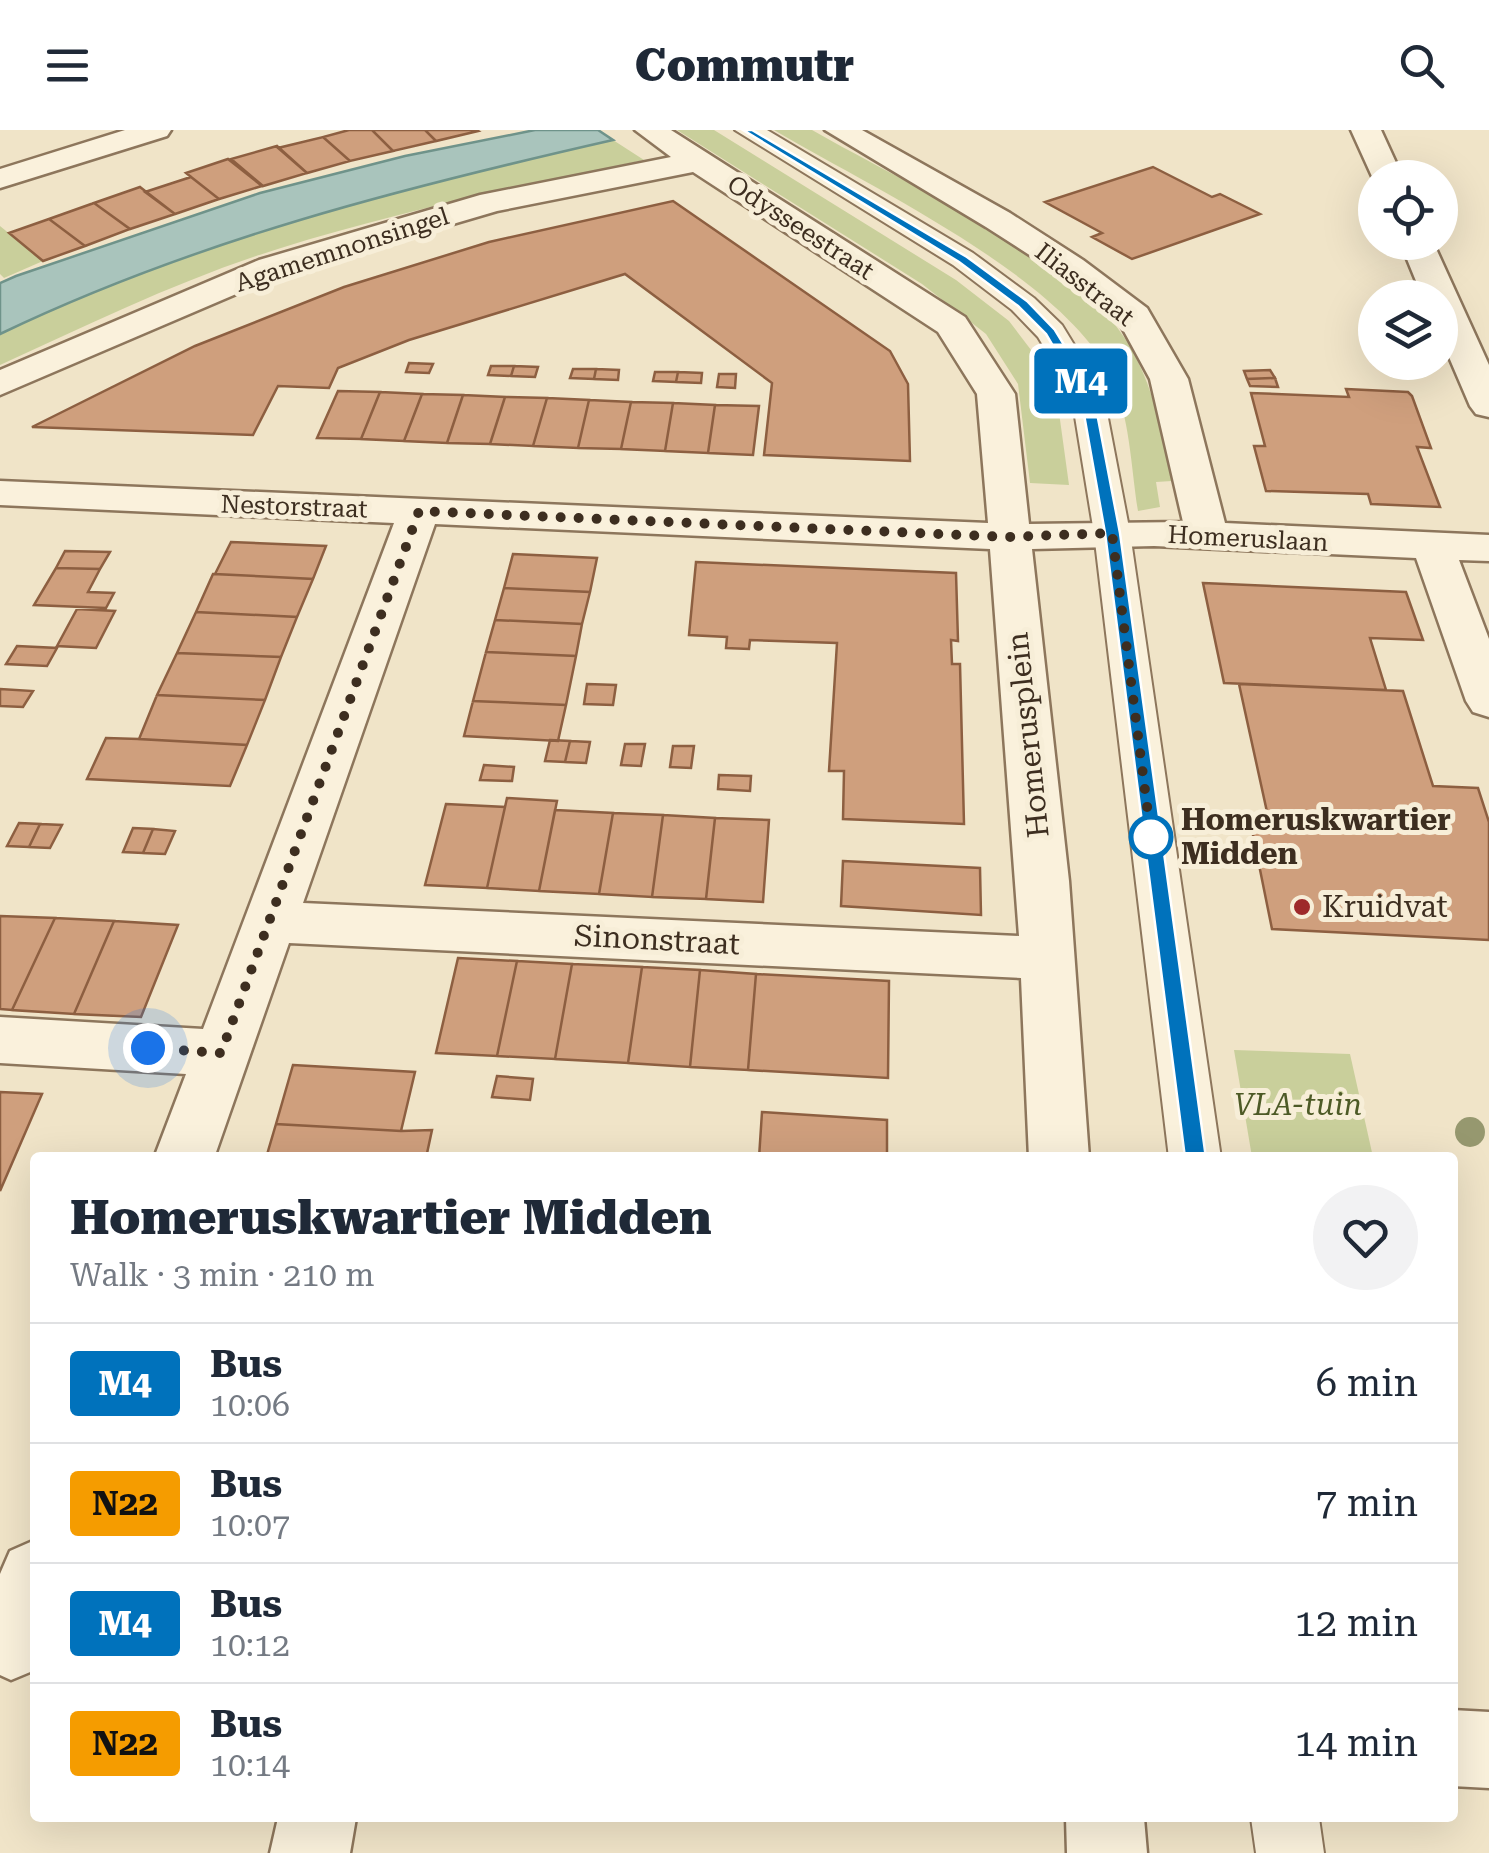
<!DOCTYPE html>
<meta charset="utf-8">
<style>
body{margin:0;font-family:"Roboto Serif",serif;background:#f2f2f3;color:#1f2937;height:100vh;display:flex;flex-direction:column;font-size:38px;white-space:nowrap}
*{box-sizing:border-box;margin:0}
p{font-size:32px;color:#747a83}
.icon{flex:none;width:55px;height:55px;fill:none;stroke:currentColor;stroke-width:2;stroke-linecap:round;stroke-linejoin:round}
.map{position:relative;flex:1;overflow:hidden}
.sheet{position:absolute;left:30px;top:1022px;width:1428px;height:670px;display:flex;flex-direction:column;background:#fff;border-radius:10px;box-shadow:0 10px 40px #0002}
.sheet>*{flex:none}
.badge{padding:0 20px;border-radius:8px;font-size:35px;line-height:65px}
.controls{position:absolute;left:1358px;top:30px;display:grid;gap:20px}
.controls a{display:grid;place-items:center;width:100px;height:100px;border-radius:50%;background:#fff;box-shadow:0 10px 40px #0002;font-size:50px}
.you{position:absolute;width:50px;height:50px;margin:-25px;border:8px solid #fff;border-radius:50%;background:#1a73e8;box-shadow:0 0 0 15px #1a73e833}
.map>.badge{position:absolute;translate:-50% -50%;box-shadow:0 0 0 5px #fff}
.round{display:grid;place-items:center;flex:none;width:105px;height:105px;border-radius:52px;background:#f2f2f3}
.summary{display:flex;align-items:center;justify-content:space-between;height:170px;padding:0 40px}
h1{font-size:48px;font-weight:800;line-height:75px}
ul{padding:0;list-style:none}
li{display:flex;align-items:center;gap:30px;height:120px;padding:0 40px;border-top:2px solid #e0e1e3}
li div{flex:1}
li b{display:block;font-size:38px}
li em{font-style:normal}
li .badge{min-width:110px;font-weight:700;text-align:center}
header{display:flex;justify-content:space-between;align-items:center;height:130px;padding:0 40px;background:#fff;font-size:45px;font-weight:800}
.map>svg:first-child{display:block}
.green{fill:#c9cf9b}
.water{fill:#a9c4bc;stroke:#6f938a;stroke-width:2.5}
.building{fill:#cf9f7d;stroke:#8d5f41;stroke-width:2.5}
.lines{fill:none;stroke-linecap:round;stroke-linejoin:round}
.lane-casing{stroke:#8d765c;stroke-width:4}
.street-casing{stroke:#8d765c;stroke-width:5}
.path{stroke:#8d765c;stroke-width:4;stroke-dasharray:5 2.5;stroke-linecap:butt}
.lane{fill:#faf1dc;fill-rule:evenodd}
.street{fill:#faf1dc;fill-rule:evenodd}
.tree{fill:#96986f}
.line{fill:#0072bc;stroke:#fff;stroke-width:2.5}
.walk{stroke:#3d2e20;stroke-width:10;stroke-dasharray:0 18}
.stop-dot{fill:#fff;stroke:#0072bc;stroke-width:5}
.poi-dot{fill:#9e2a2b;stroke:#f7eed8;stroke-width:4}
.labels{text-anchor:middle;stroke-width:10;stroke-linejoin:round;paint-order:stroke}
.far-street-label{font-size:25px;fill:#3d2e20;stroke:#f7eed8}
.street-label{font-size:30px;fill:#3d2e20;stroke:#f7eed8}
.stop-label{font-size:30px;font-weight:bold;fill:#3d2e20;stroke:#f7eed8;text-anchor:start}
.poi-label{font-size:30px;fill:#3d2e20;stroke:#f7eed8;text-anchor:start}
.park-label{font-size:30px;font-style:italic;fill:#4d5a26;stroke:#f7eed8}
</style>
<header><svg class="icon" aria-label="menu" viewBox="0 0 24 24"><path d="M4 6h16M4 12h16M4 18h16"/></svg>Commutr<svg class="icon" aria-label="search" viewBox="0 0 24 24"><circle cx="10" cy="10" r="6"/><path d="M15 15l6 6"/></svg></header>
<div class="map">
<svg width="1489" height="1723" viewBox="0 0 1489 1723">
<rect width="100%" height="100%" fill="#f0e4c8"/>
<path class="green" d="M677,0H714L956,150L1009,191L1044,237L1057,268L1069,355L1030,353L1018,254L986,204L922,154Z
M774,0H812C894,47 1067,129 1119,200C1152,245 1161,298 1172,351L1156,352L1160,377L1138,381C1131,337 1130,286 1111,246C1063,147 870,57 774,0Z
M613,10L644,30C522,56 400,81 281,118C184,148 92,193 0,235V204C198,109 400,59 613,10Z
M0,96L43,131L4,148L0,144Z
M1234,920L1350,924L1373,1027H1252Z"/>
<path class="water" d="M535,0H598L613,10C402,58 196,110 0,204V153L16,146L260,63L405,26Z"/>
<path class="building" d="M349,0H372L393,21L350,31L323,7Z
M372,0H425L436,11L393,21Z
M425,0H476L478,1L436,11Z
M323,7L350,31L307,43L278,18Z
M277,16L307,43L263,56L231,29Z
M228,29L262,56L219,69L186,43Z
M1153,37L1212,67L1220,64L1260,84L1132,129L1092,107L1102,103L1045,72Z
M191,47L219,69L175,84L145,62Z
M140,57L175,84L130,99L94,73Z
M673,71L890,221L908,254L910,331L764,325L772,253L625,144L409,210L338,238L329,258L278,256L253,305L32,297L195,216L344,157L489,112Z
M94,73L130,99L85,116L49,89Z
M49,89L85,116L43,131L9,103Z
M409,233L433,234L429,243L406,242Z
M491,236H514L511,246L488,245Z
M514,236L538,237L535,247L511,246Z
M573,239H596L594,249L570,248Z
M596,239L619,240L618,250L594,249Z
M1270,240L1275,248L1247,249L1244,241Z
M655,242H678L676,252L653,251Z
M678,242L702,243L701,253L676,252Z
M719,244H736L735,258L717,257Z
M1275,248L1278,257L1250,256L1247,249Z
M1346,259L1408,262L1412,266L1431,318L1417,317L1440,377L1371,374L1368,364L1266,361L1254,316H1265L1251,263L1349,267Z
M338,261L380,262L361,309L317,308Z
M380,262L422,264L404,311L361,309Z
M422,264L463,265L447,313L404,311Z
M463,265L505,267L490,314L447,313Z
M505,267L547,268L533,316L490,314Z
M547,268L589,270L578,318L533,316Z
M589,270L631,272L621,319L578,318Z
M631,272L673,273L665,321L621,319Z
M673,273L715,275L708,323L665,321Z
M715,275L759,276L753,325L708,323Z
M231,412L326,416L313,449L215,444Z
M65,421L110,422L100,439L56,438Z
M513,424L597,428L590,462L504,458Z
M696,432L956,443L958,511L951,510L952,534H960L964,694L843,689L844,641H829L837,513L750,510L749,519L726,518L727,507L689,505Z
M56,438L100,439L88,462L114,463L106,478L34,475Z
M213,444H215L313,449L297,487L196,482Z
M1203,453L1406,462L1423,510L1370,508L1386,560L1224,553Z
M504,458L590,462L582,494L495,490Z
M77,479L115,481L96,518L57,516Z
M196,482L297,487L281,527L177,523Z
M495,490L582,494L576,526L486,522Z
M17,516L57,518L47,536L6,534Z
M486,522L576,526L566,575L473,571Z
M177,523L281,527L265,570L157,565Z
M587,554L616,555L613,575L584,574Z
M1239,554L1403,561L1433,656L1478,658L1489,692V810L1272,799L1250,690L1269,691Z
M0,559L33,561L23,577L0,576Z
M157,565L265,570L247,615L139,609Z
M473,571L566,575L558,611L464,606Z
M106,608L139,609L247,615L230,656L87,649Z
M550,610L570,611L565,632L545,631Z
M570,611L590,612L586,633L565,632Z
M625,614H645L641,636L621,635Z
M673,616H694L691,638L670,637Z
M484,635L514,637L512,651L480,650Z
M719,645L751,646L750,661L718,659Z
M507,668L557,671L539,761L487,758Z
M446,674L505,677L487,758L425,755Z
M555,680L613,683L599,764L539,761Z
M613,683L663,685L652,767L599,764Z
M663,685L715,688L706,769L652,767Z
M715,688L769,690L763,772L706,769Z
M19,693L40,694L29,717L7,716Z
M40,694L62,695L50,718L29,717Z
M133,698L153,699L143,723L123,722Z
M153,699L175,701L165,724L143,723Z
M843,731L980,738L981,785L841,776Z
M0,786L55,788L12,880L0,879Z
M55,788L114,791L74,884L12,880Z
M114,791L178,795L141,887L74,884Z
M458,828L517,831L497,926L436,923Z
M517,831L572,834L555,929L497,926Z
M572,834L642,837L628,933L555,929Z
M642,837L700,840L690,937L628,933Z
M700,840L756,844L748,940L690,937Z
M756,844L889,851L888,948L748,940Z
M293,935L415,942L401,1001L276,994Z
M497,946L533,949L530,970L492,967Z
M0,962L42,964L0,1061Z
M762,982L887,990V1028H759Z
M276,994L401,1001L432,1000L426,1028H266Z"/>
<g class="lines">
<defs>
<path id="lane" d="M735,0H767L973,123L1034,168L1062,195L1103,262L1130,403L1221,1028H1169L1094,403L1071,262L1038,207L1012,180L953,135Z
M1251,1688H1319L1324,1723H1256Z"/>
<path id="street" d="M125,0H171L167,6L0,58V39Z
M635,0H671L965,187L1015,264L1029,394L1183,392L1150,249L1119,192L1059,144L986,97L825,0H862L1010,83L1083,130L1147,178L1188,249L1225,393L1489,405V431L1459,430L1489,509V587L1473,582L1466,571L1416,428L1154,416L1032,419L1069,751L1089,1028H1029L1021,848L289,813L214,1028H154L186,944L0,933V887L203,899L394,393L0,375V351L988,393L977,264L938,202L693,42L497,81L283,144L0,265V240L259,130L480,65L671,27ZM435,394L990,419L1019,806L303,773Z
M1351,0H1381L1403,48H1375V53Z
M1400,112H1433L1489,235V287L1476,284L1470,276L1440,206V168H1423Z
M35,1410V1540L11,1550L0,1545V1444L10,1421Z
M1452,1580L1489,1582V1658L1452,1656Z
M278,1688H356L350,1723H270Z
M1066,1688H1144L1147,1723H1067Z"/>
</defs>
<use href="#lane" class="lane-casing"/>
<use href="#street" class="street-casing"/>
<path class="path" d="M1442,58L1454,83"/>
<use href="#lane" class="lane"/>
<use href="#street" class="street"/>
</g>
<circle class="tree" cx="1470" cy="1002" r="15"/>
<path class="line" d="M743,0H752L967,127L1027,171L1055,200L1093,262L1120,403L1206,1028L1203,1034H1188L1185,1028L1105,403L1080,262L1046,204L1018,176L959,132Z"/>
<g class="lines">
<path class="walk" d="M148,918L221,923L419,381L1007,407L1112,403L1152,715L1151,707"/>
</g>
<circle class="stop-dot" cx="1151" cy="707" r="20"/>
<circle class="poi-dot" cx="1302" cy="777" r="10"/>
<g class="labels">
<g class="far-street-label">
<text transform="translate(801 97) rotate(33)" y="9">Odysseestraat</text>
<text transform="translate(342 119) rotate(-18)" y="9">Agamemnonsingel</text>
<text transform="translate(1085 154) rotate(38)" y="9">Iliasstraat</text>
<text transform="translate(294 376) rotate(2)" y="9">Nestorstraat</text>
<text transform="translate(1248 408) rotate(3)" y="9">Homeruslaan</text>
</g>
<g class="street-label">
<text transform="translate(1028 605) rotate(-96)" y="10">Homerusplein</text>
<text transform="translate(657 810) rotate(3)" y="10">Sinonstraat</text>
</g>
<g class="stop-label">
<text x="1181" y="700">Homeruskwartier<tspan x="1181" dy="34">Midden</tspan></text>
</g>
<g class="poi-label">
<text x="1322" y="787">Kruidvat</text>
</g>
<g class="park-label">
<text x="1298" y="985">VLA-tuin</text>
</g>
</g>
</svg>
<div class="controls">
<a><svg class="icon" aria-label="locate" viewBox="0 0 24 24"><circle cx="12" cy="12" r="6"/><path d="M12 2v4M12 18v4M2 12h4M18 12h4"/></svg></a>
<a><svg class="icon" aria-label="layers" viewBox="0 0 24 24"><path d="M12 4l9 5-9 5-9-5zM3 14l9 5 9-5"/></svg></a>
</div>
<div class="you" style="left:148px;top:918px"></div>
<b class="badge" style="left:1081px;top:251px;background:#0072bc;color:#fff">M4</b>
<section class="sheet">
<div class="summary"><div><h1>Homeruskwartier Midden</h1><p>Walk · 3 min · 210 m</p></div><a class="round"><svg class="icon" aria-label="heart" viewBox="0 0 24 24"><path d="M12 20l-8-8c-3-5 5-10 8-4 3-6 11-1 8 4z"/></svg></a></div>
<ul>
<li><span class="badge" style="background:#0072bc;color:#fff">M4</span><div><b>Bus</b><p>10:06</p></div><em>6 min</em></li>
<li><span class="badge" style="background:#f59c00;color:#111">N22</span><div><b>Bus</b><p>10:07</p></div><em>7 min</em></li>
<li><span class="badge" style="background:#0072bc;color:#fff">M4</span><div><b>Bus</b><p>10:12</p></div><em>12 min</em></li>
<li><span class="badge" style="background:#f59c00;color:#111">N22</span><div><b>Bus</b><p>10:14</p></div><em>14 min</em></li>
</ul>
</section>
</div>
